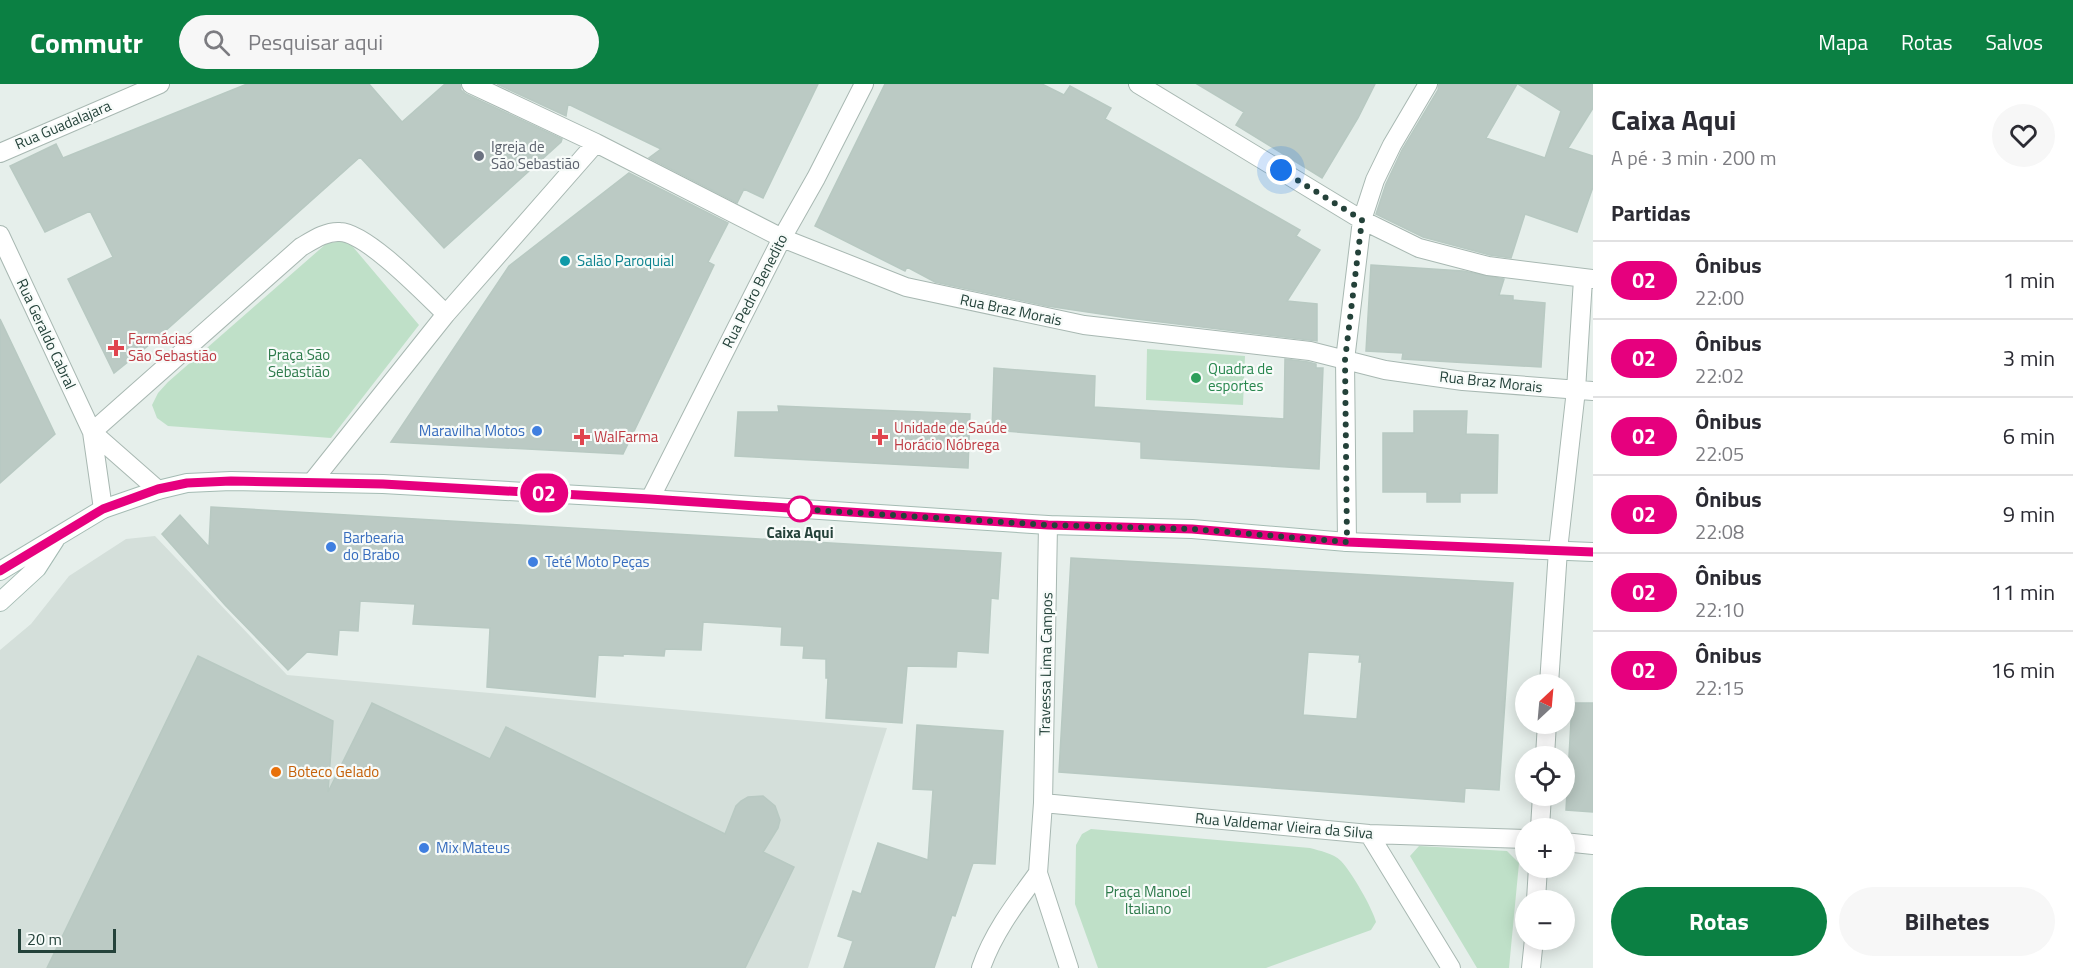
<!DOCTYPE html>
<html lang="pt">
<meta charset="utf-8">
<style>
body{margin:0;font-family:"Titillium Web",sans-serif;background:#f7f7f7;color:#2b2b33;height:100vh;display:flex;flex-direction:column;font-size:22px;white-space:nowrap}
*{box-sizing:border-box;margin:0}
p{font-size:20px;color:#7c7c81}
.icon{flex:none;width:33px;height:33px;fill:none;stroke:currentColor;stroke-width:2;stroke-linecap:round;stroke-linejoin:round}
.map{position:relative;flex:1;overflow:hidden}
.sheet{display:flex;flex-direction:column;background:#fff;width:480px}
.sheet>*{flex:none}
.badge{padding:0 12px;border-radius:20px;font-size:21px;line-height:39px}
.needle{width:39px;rotate:26deg}
.fabs{position:absolute;left:1515px;top:590px;display:grid;gap:12px}
.fabs a{display:grid;place-items:center;width:60px;height:60px;border-radius:50%;background:#fff;box-shadow:0 3px 15px #0003;font-size:30px}
.scale{position:absolute;left:18px;bottom:15px;width:98px;box-sizing:border-box;padding-left:6px;border:3px solid #24423a;border-top:0;font-size:16px;line-height:21px;white-space:nowrap;color:#24423a;-webkit-text-stroke:4px #f7fbf9;paint-order:stroke}
.you{position:absolute;width:30px;height:30px;margin:-15px;border:4px solid #fff;border-radius:50%;background:#1a73e8;box-shadow:0 0 0 9px #1a73e833}
.map>.badge{position:absolute;translate:-50% -50%;box-shadow:0 0 0 3px #fff}
h2{padding:0 18px;font-size:22px;line-height:54px}
.round{display:grid;place-items:center;flex:none;width:63px;height:63px;border-radius:32px;background:#f7f7f7}
.overview{display:flex;align-items:center;justify-content:space-between;height:102px;padding:0 18px}
h1{font-size:28px;font-weight:700;line-height:45px}
.primary-button{display:flex;gap:12px;margin-top:auto;padding:12px 18px}
.primary-button a{flex:1;height:69px;border-radius:36px;background:#0b8043;color:#fff;font-size:24px;font-weight:700;line-height:69px;text-align:center}
.primary-button a+a{background:#f7f7f7;color:#2b2b33}
ul{padding:0;list-style:none}
li{display:flex;align-items:center;gap:18px;height:78px;padding:0 18px;border-top:2px solid #e1e1e2}
li div{flex:1}
li b{display:block;font-size:22px}
li em{font-style:normal}
li .badge{min-width:66px;font-weight:700;text-align:center}
header{display:flex;align-items:center;gap:36px;box-sizing:border-box;height:84px;padding:0 30px;background:#0b8043;color:#fff}
header strong{font-size:28px}
nav{display:flex;gap:33px;margin-inline-start:auto;font-size:21px}
.search{width:420px;height:54px;background:#f7f7f7;display:flex;align-items:center;gap:15px;box-sizing:border-box;padding:0 21px;border-radius:33px;color:#7c7c81;font-size:22px}
main{display:flex;flex:1;min-height:0}
.map>svg:first-child{display:block}
.built{fill:#d4dfda}
.green{fill:#bfe0c8}
.building{fill:#bbcac4;stroke:#b8c9c2;stroke-width:1.5;fill-rule:evenodd}
.lines{fill:none;stroke-linecap:round;stroke-linejoin:round}
.street-casing{stroke:#a8b8b2;stroke-width:20}
.secondary-casing{stroke:#a4bbb3;stroke-width:20}
.street{stroke:#fff;stroke-width:18}
.secondary{stroke:#fff;stroke-width:18}
.line-casing{stroke:#fff;stroke-width:14}
.line{stroke:#e6007e;stroke-width:9}
.walk{stroke:#24423a;stroke-width:6;stroke-dasharray:0 10.8}
.worship-dot{fill:#6b7280;stroke:#f7fbf9;stroke-width:2}
.culture-dot{fill:#0f9aa8;stroke:#f7fbf9;stroke-width:2}
.health-dot{fill:#e0444e;stroke:#f7fbf9;stroke-width:2}
.leisure-dot{fill:#2e9e5b;stroke:#f7fbf9;stroke-width:2}
.shop-dot{fill:#3f7fe0;stroke:#f7fbf9;stroke-width:2}
.stop-dot{fill:#fff;stroke:#e6007e;stroke-width:3}
.food-dot{fill:#e8710a;stroke:#f7fbf9;stroke-width:2}
.labels{text-anchor:middle;stroke-width:4.5;stroke-linejoin:round;paint-order:stroke}
.street-label{font-size:15px;fill:#24423a;stroke:#f7fbf9}
.worship-label{font-size:15px;fill:#5b616d;stroke:#f7fbf9;text-anchor:start}
.culture-label{font-size:15px;fill:#0d838f;stroke:#f7fbf9;text-anchor:start}
.health-label{font-size:15px;fill:#be3a42;stroke:#f7fbf9;text-anchor:start}
.park-label{font-size:15px;fill:#2d7a4b;stroke:#f7fbf9}
.leisure-label{font-size:15px;fill:#27864d;stroke:#f7fbf9;text-anchor:start}
.shop-label{font-size:15px;fill:#366cbe;stroke:#f7fbf9;text-anchor:start}
.stop-label{font-size:15px;font-weight:bold;fill:#24423a;stroke:#f7fbf9}
.food-label{font-size:15px;fill:#c56008;stroke:#f7fbf9;text-anchor:start}
</style>
<header>
<strong>Commutr</strong>
<div class="search"><svg class="icon" aria-label="search" viewBox="0 0 24 24"><circle cx="10" cy="10" r="6"/><path d="M15 15l6 6"/></svg>Pesquisar aqui</div>
<nav><a>Mapa</a><a>Rotas</a><a>Salvos</a></nav>
</header>
<main>
<div class="map">
<svg width="1593" height="884" viewBox="0 0 1593 884">
<rect width="100%" height="100%" fill="#e6efeb"/>
<path class="built" d="M155,452L287,591L887,644L808,884H0V566L31,540L69,492L126,455Z"/>
<path class="green" d="M348,157L419,241L331,354L168,342L157,334L152,321L158,309L168,298L327,159Z
M1147,265L1245,272L1243,321L1146,316Z
M1091,745L1310,764C1320,767 1333,769 1341,777C1351,787 1373,825 1376,838L1371,846L1266,884H1098L1075,820L1076,761L1082,750Z
M1419,762L1507,767L1519,779L1509,884H1477L1410,772Z"/>
<path class="building" d="M247,0H369L402,38L445,0H460L461,6L466,10L562,55L561,58L444,164L360,73L154,257L114,289L68,195L113,173L90,127L45,148L10,82L56,60L63,74Z
M497,0H818L763,114L744,105L737,119L649,74L661,65L568,20L566,32Z
M885,0H1042L1064,11L1070,2L1111,24L1105,35L1300,146L1296,152L1320,166L1287,217L1317,220V257L1128,234L1047,222L935,198L907,183L905,187L815,142Z
M1197,0H1375L1358,34L1322,94L1236,41L1244,28Z
M1439,0H1517L1486,54L1545,74L1561,27L1518,0H1593V24L1568,64L1593,72V103L1577,148L1525,130L1511,174L1490,171L1423,153L1376,130L1386,100L1402,66L1438,6Z
M629,89L728,139L708,178L714,181L623,370L391,358L509,182Z
M1371,181L1463,187L1504,195L1499,211L1513,212V216L1545,219L1541,283L1402,275L1403,269L1366,267Z
M0,235L55,350L0,399Z
M1285,275L1308,278L1316,280V284H1323L1319,385L1141,374V358L992,346L994,284L1095,292L1094,323L1284,335Z
M778,322L970,330L968,384L735,372L738,328H779Z
M1414,327H1467L1466,350L1498,351L1497,409H1460V418H1427V408H1383V349H1414Z
M211,423L1001,469L998,515L991,514L988,569L957,567L956,583L907,582L902,639L826,634L828,594H826V575L803,574L804,562L781,561L782,543L703,538L701,566L665,565L664,572L623,570V572L598,571L595,613L487,603L490,544L413,540L415,520L360,517L358,547L339,546L337,571L307,568L288,586L225,521L162,450L180,431L209,463Z
M1071,474L1513,499L1499,706L1465,704L1464,718L1059,688ZM1308,568L1360,571L1359,578H1362L1357,635L1303,631Z
M198,572L333,637L328,708L372,619L490,675L506,643L725,750L736,722L741,717L748,713L763,712L775,722L780,736L778,744L763,768L794,783L745,884H47Z
M1572,619H1593V728L1566,726Z
M917,641L1003,647L995,780L973,779L955,832L952,831L934,884H844L853,857L838,852L853,807L861,810L878,759L928,776L933,706L913,705Z"/>
<g class="lines">
<defs>
<path id="street" d="M471,0L596,59L782,154L906,203L1084,241L1310,267L1385,286L1463,297L1593,307
M1138,0L1362,136L1419,164L1488,182L1593,195
M0,69L160,0
M0,151L92,348L103,425
M92,348L301,163C313,156 326,147 340,148C367,149 425,210 446,230
M92,348L158,406
M312,398L446,230L596,59
M650,415L782,154L816,94L864,0
M1048,441L1043,719L1038,789L1069,884
M1347,458L1345,276L1362,136L1375,96L1392,61L1428,0
M1549,600L1558,466L1576,306L1583,195
M1545,672L1547,639
M1043,719L1369,750L1526,755
M1540,744L1542,711
M1369,750L1451,884
M1564,758L1593,761
M1536,816L1538,783
M981,884C993,849 1016,819 1038,789
M1531,884L1534,855"/>
<path id="secondary" d="M0,487L103,425L158,406L187,399L231,397L383,400L650,415L1048,441L1192,445L1347,458L1593,468
M0,518L37,484L55,456"/>
</defs>
<use href="#street" class="street-casing"/>
<use href="#secondary" class="secondary-casing"/>
<use href="#street" class="street"/>
<use href="#secondary" class="secondary"/>
</g>
<g class="lines">
<defs>
<path id="line" d="M0,487L103,425L158,405L187,399L231,397L383,400L650,415L1048,441L1192,445L1347,458L1593,468"/>
</defs>
<use href="#line" class="line-casing"/>
<use href="#line" class="line"/>
<path class="walk" d="M800,425H798L1048,441L1192,445L1347,458L1345,276L1362,136L1281,86"/>
</g>
<circle class="worship-dot" cx="479" cy="72" r="6"/>
<circle class="culture-dot" cx="565" cy="177" r="6"/>
<g class="health-dot">
<path d="M113 255h6v6h6v6h-6v6h-6v-6h-6v-6h6z"/>
<path d="M579 344h6v6h6v6h-6v6h-6v-6h-6v-6h6z"/>
<path d="M877 344h6v6h6v6h-6v6h-6v-6h-6v-6h6z"/>
</g>
<circle class="leisure-dot" cx="1196" cy="294" r="6"/>
<g class="shop-dot">
<circle cx="537" cy="347" r="6"/>
<circle cx="331" cy="463" r="6"/>
<circle cx="533" cy="478" r="6"/>
<circle cx="424" cy="764" r="6"/>
</g>
<circle class="stop-dot" cx="800" cy="425" r="12"/>
<circle class="food-dot" cx="276" cy="688" r="6"/>
<g class="labels">
<g class="street-label">
<text transform="translate(63 41) rotate(-23)" y="5">Rua Guadalajara</text>
<text transform="translate(755 207) rotate(-63)" y="5">Rua Pedro Benedito</text>
<text transform="translate(1011 226) rotate(12)" y="5">Rua Braz Morais</text>
<text transform="translate(46 250) rotate(65)" y="5">Rua Geraldo Cabral</text>
<text transform="translate(1491 298) rotate(6)" y="5">Rua Braz Morais</text>
<text transform="translate(1046 580) rotate(-89)" y="5">Travessa Lima Campos</text>
<text transform="translate(1284 742) rotate(5)" y="5">Rua Valdemar Vieira da Silva</text>
</g>
<g class="worship-label">
<text x="491" y="68">Igreja de<tspan x="491" dy="17">São Sebastião</tspan></text>
</g>
<g class="culture-label">
<text x="577" y="182">Salão Paroquial</text>
</g>
<g class="health-label">
<text x="128" y="260">Farmácias<tspan x="128" dy="17">São Sebastião</tspan></text>
<text x="894" y="349">Unidade de Saúde<tspan x="894" dy="17">Horácio Nóbrega</tspan></text>
<text x="594" y="358">WalFarma</text>
</g>
<g class="park-label">
<text x="299" y="276">Praça São<tspan x="299" dy="17">Sebastião</tspan></text>
<text x="1148" y="813">Praça Manoel<tspan x="1148" dy="17">Italiano</tspan></text>
</g>
<g class="leisure-label">
<text x="1208" y="290">Quadra de<tspan x="1208" dy="17">esportes</tspan></text>
</g>
<g class="shop-label">
<text x="525" y="352" text-anchor="end">Maravilha Motos</text>
<text x="343" y="459">Barbearia<tspan x="343" dy="17">do Brabo</tspan></text>
<text x="545" y="483">Teté Moto Peças</text>
<text x="436" y="769">Mix Mateus</text>
</g>
<g class="stop-label">
<text x="800" y="454">Caixa Aqui</text>
</g>
<g class="food-label">
<text x="288" y="693">Boteco Gelado</text>
</g>
</g>
</svg>
<div class="fabs">
<a><svg class="needle" viewBox="-14 -14 28 28"><path d="M0-13l5 13h-10z" fill="#e53935"/><path d="M0 13l5-13h-10z" fill="#7c7c81"/></svg></a>
<a><svg class="icon" aria-label="locate" viewBox="0 0 24 24"><circle cx="12" cy="12" r="6"/><path d="M12 2v4M12 18v4M2 12h4M18 12h4"/></svg></a>
<a>+</a>
<a>−</a>
</div>
<div class="scale">20 m</div>
<div class="you" style="left:1281px;top:86px"></div>
<b class="badge" style="left:544px;top:409px;background:#e6007e;color:#fff">02</b>
</div>
<section class="sheet">
<div class="overview"><div><h1>Caixa Aqui</h1><p>A pé · 3 min · 200 m</p></div><a class="round"><svg class="icon" aria-label="heart" viewBox="0 0 24 24"><path d="M12 20l-8-8c-3-5 5-10 8-4 3-6 11-1 8 4z"/></svg></a></div>
<h2>Partidas</h2>
<ul>
<li><span class="badge" style="background:#e6007e;color:#fff">02</span><div><b>Ônibus</b><p>22:00</p></div><em>1 min</em></li>
<li><span class="badge" style="background:#e6007e;color:#fff">02</span><div><b>Ônibus</b><p>22:02</p></div><em>3 min</em></li>
<li><span class="badge" style="background:#e6007e;color:#fff">02</span><div><b>Ônibus</b><p>22:05</p></div><em>6 min</em></li>
<li><span class="badge" style="background:#e6007e;color:#fff">02</span><div><b>Ônibus</b><p>22:08</p></div><em>9 min</em></li>
<li><span class="badge" style="background:#e6007e;color:#fff">02</span><div><b>Ônibus</b><p>22:10</p></div><em>11 min</em></li>
<li><span class="badge" style="background:#e6007e;color:#fff">02</span><div><b>Ônibus</b><p>22:15</p></div><em>16 min</em></li>
</ul>
<div class="primary-button"><a>Rotas</a><a>Bilhetes</a></div>
</section>
</main>
